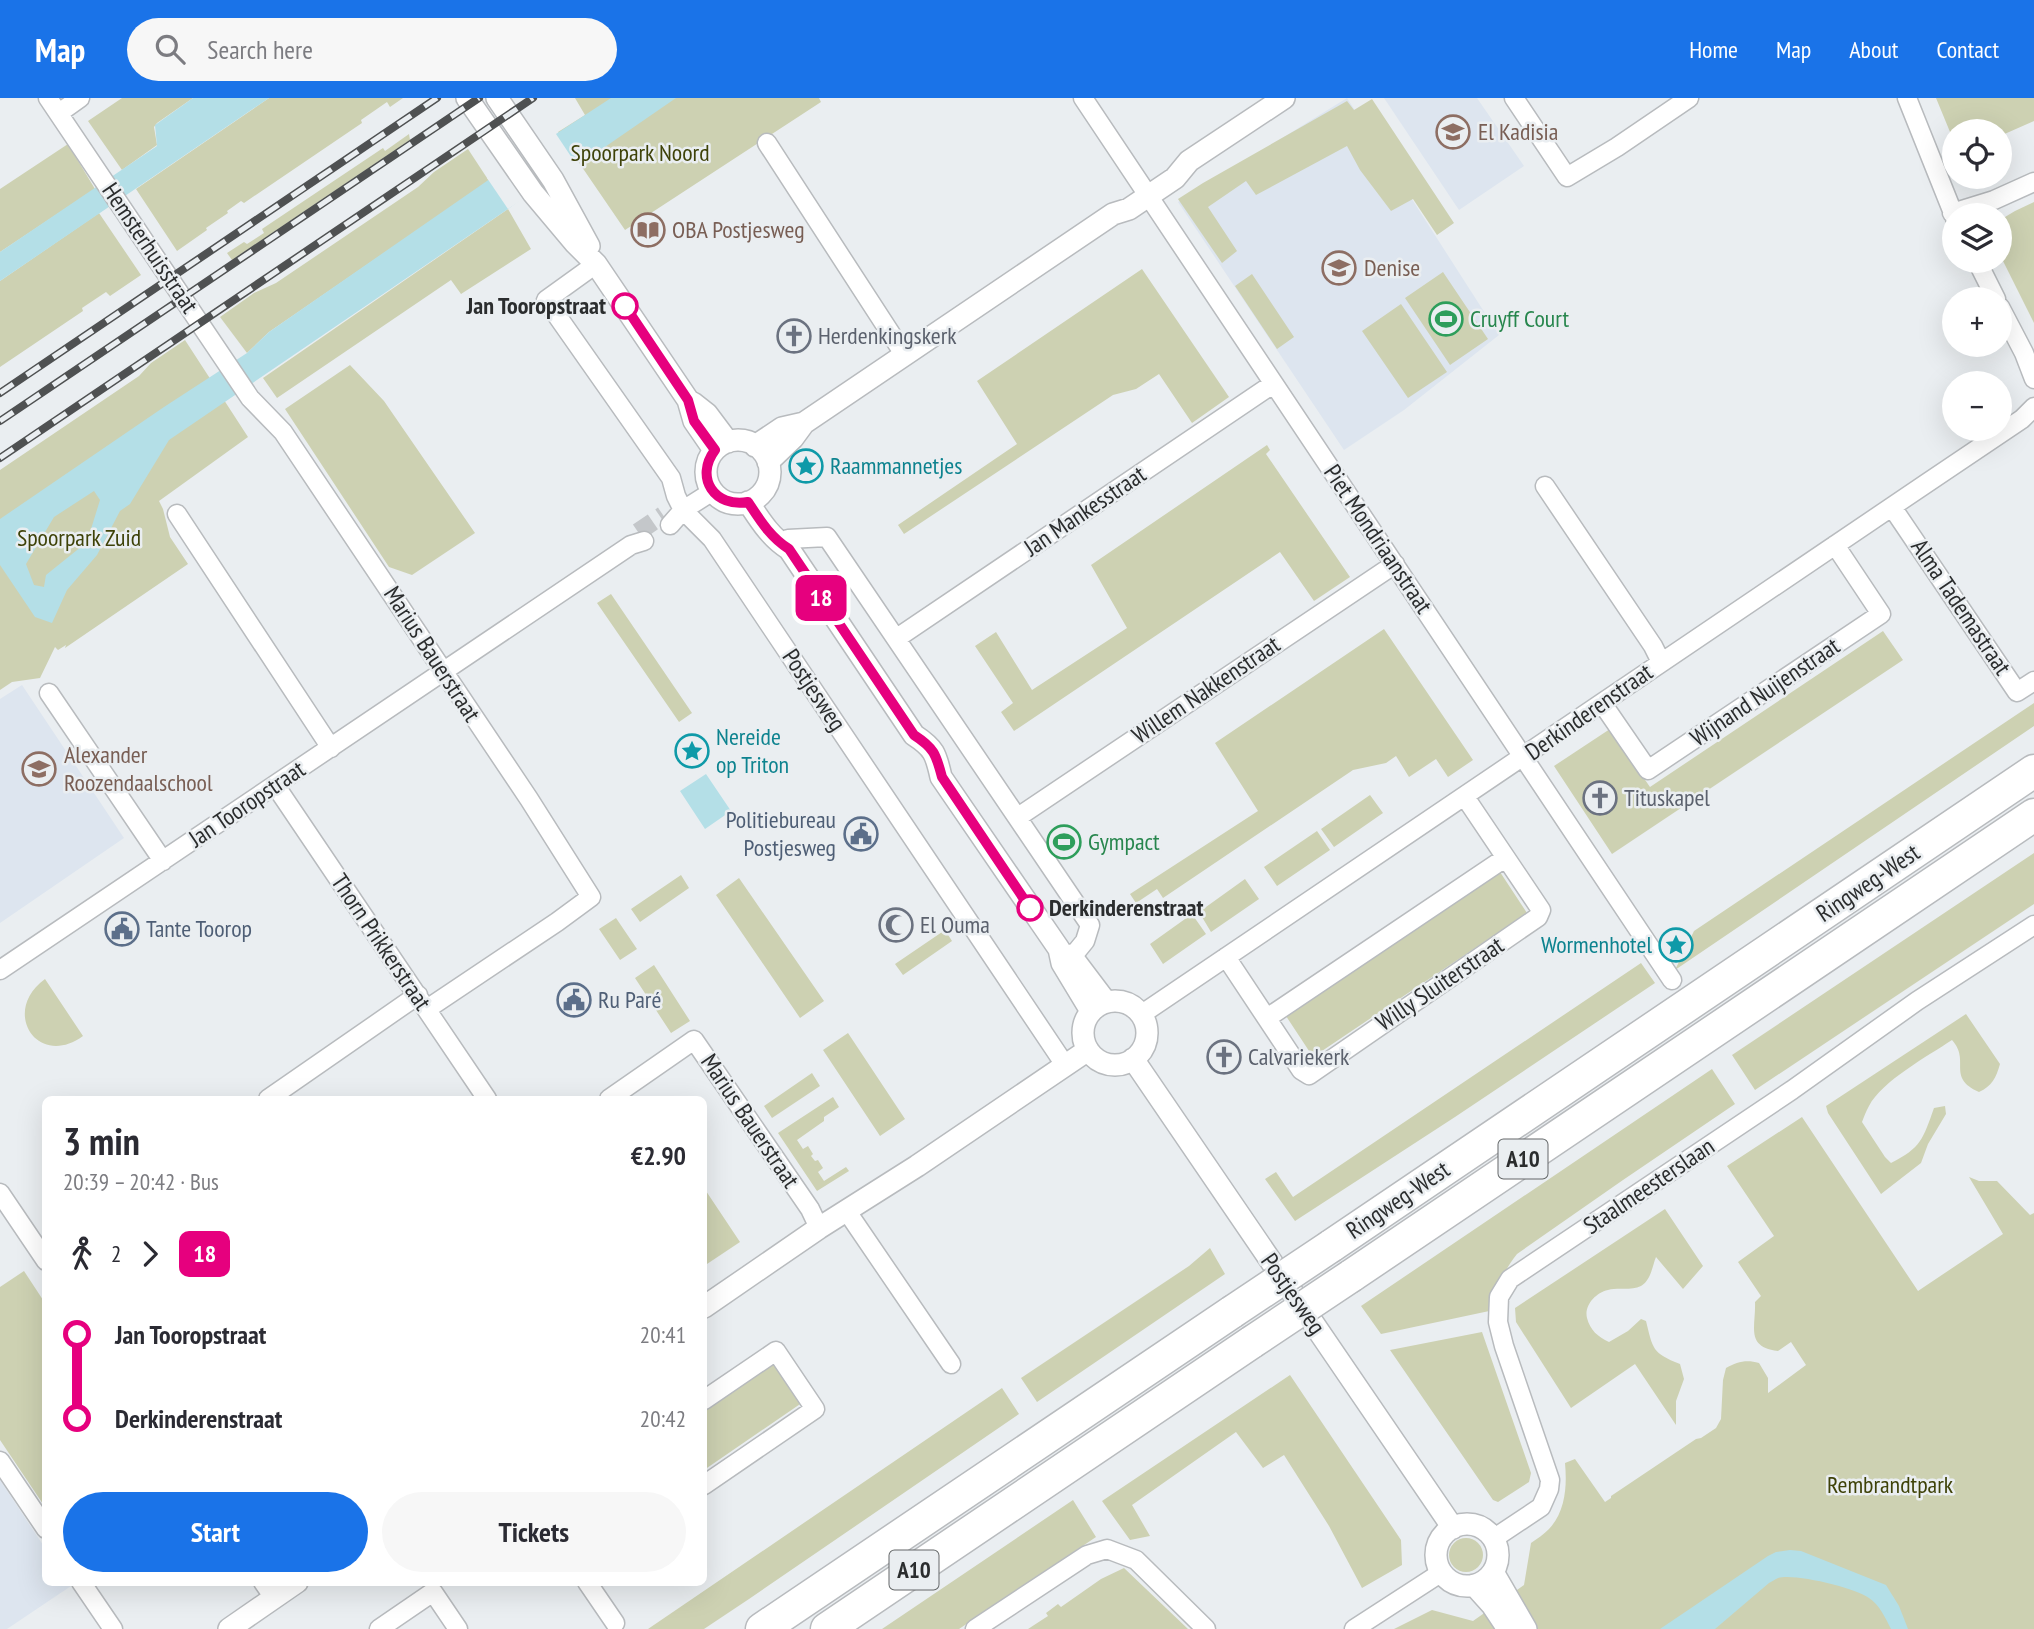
<!DOCTYPE html>
<meta charset="utf-8">
<style>
body{margin:0;font-family:"PT Sans Narrow",sans-serif;background:#f7f7f7;color:#2b2b33;height:100vh;display:flex;flex-direction:column;font-size:26px;white-space:nowrap}
*{box-sizing:border-box;margin:0}
p{font-size:23px;color:#7c7c81}
.icon{flex:none;width:38px;height:38px;fill:none;stroke:currentColor;stroke-width:2;stroke-linecap:round;stroke-linejoin:round}
.map{position:relative;flex:1;overflow:hidden}
.sheet{position:absolute;left:42px;top:998px;width:665px;height:490px;display:flex;flex-direction:column;background:#fff;border-radius:10px;box-shadow:0 7px 28px #0002}
.sheet>*{flex:none}
.badge{padding:0 14px;border-radius:10px;font-size:24px;line-height:46px}
.tools{position:absolute;left:1942px;top:21px;display:grid;gap:14px}
.tools a{display:grid;place-items:center;width:70px;height:70px;border-radius:50%;background:#fff;box-shadow:0 7px 28px #0002;font-size:35px}
.map>.badge{position:absolute;translate:-50% -50%;box-shadow:0 0 0 4px #fff}
.legs{display:flex;align-items:center;gap:10px;height:77px;padding:0 21px;font-size:23px}
.legs p{margin-inline-start:auto}
.overview{display:flex;align-items:center;justify-content:space-between;height:119px;padding:0 21px}
h1{font-size:38px;font-weight:600;line-height:52px}
.action{display:flex;gap:14px;margin-top:auto;padding:14px 21px}
.action a{flex:1;height:80px;border-radius:42px;background:#1a73e8;color:#fff;font-size:28px;font-weight:600;line-height:80px;text-align:center}
.action a+a{background:#f7f7f7;color:#2b2b33}
ul{padding:0 21px;list-style:none}
li{display:flex;align-items:center;gap:24px;height:84px;font-size:26px}
li i{display:grid;place-items:center;width:10px;height:100%;margin:0 9px;background:currentColor}
li i::after{content:'';width:18px;height:18px;margin:-9px;border:5px solid;border-radius:50%;background:#fff}
li p{margin-inline-start:auto}
li:first-child i{background:linear-gradient(#0000 50%,currentColor 0)}
li:last-child i{background:linear-gradient(currentColor 50%,#0000 0)}
header{display:flex;align-items:center;gap:42px;box-sizing:border-box;height:98px;padding:0 35px;background:#1a73e8;color:#fff}
header strong{font-size:33px}
nav{display:flex;gap:38px;margin-inline-start:auto;font-size:24px}
.search{width:490px;height:63px;background:#f7f7f7;display:flex;align-items:center;gap:18px;box-sizing:border-box;padding:0 24px;border-radius:38px;color:#7c7c81;font-size:26px}
.map>svg:first-child{display:block}
.built{fill:#dde5ef}
.green{fill:#cdd1b2}
.water{fill:#b4dfe7;fill-rule:evenodd}
.pier{fill:#eaeef1}
.lines{fill:none;stroke-linecap:round;stroke-linejoin:round}
.minor-tunnel{stroke:#c4c7ca;stroke-width:18;stroke-dasharray:18 9;stroke-linecap:butt}
.minor-casing{stroke:#b8bbbe;stroke-width:21}
.tertiary-casing{stroke:#b8bbbe;stroke-width:24}
.motorway-casing{stroke:#b8bbbe;stroke-width:35}
.minor{stroke:#fff;stroke-width:18}
.tertiary{stroke:#fff;stroke-width:21}
.motorway{stroke:#fff;stroke-width:32}
.rail-casing{stroke:#4f5152;stroke-width:8}
.rail{stroke:#eaeef1;stroke-width:5;stroke-dasharray:16;stroke-linecap:butt}
.motorway-bridge-casing{stroke:#b8bbbe;stroke-width:35;stroke-linecap:butt}
.motorway-bridge{stroke:#fff;stroke-width:32}
.line-1-casing{stroke:#fff;stroke-width:16}
.line-1{stroke:#e6007e;stroke-width:10}
.stop-1-dot{fill:#fff;stroke:#e6007e;stroke-width:3.5}
.labels{text-anchor:middle;stroke-width:5;stroke-linejoin:round;paint-order:stroke}
.shield{fill:#eaeef1;stroke:#646768;stroke-width:2}
.shield-label{font-size:23px;font-weight:bold;fill:#2b2d2e}
.education-label{font-size:24px;fill:#785e54;stroke:#eaeef1;text-anchor:start}
.park-label{font-size:24px;fill:#3e4208;stroke:#eaeef1}
.street-label{font-size:24px;fill:#2b2d2e;stroke:#eaeef1}
.stop-label{font-size:24px;font-weight:bold;fill:#2b2d2e;stroke:#eaeef1;text-anchor:end}
.leisure-label{font-size:24px;fill:#27864d;stroke:#eaeef1;text-anchor:start}
.worship-label{font-size:24px;fill:#5b616d;stroke:#eaeef1;text-anchor:start}
.culture-label{font-size:24px;fill:#0d838f;stroke:#eaeef1;text-anchor:start}
.service-label{font-size:24px;fill:#4e5e75;stroke:#eaeef1;text-anchor:start}
</style>
<header>
<strong>Map</strong>
<div class="search"><svg class="icon" aria-label="search" viewBox="0 0 24 24"><circle cx="10" cy="10" r="6"/><path d="M15 15l6 6"/></svg>Search here</div>
<nav><a>Home</a><a>Map</a><a>About</a><a>Contact</a></nav>
</header>
<div class="map">
<svg width="2034" height="1531" viewBox="0 0 2034 1531">
<rect width="100%" height="100%" fill="#eaeef1"/>
<path class="built" d="M1347,0L1499,237L1404,312L1344,352L1178,104Z
M1384,0H1477L1524,68L1459,112Z
M22,587L124,740L0,825V601Z
M0,1382L45,1450L46,1484H68L71,1488L7,1531H0Z"/>
<path class="green" d="M122,0H193L157,25L154,29L157,47L122,72L88,23Z
M269,0H403L390,9L387,4L361,22L362,25L244,105L241,103L227,113L228,115L206,130L207,132L177,153L136,91Z
M575,0H819L821,4L625,132L558,34L585,17Z
M1936,0H2034V23L2000,38V33H1955V46Z
M1372,1L1454,125L1437,137L1413,101L1391,113L1360,72L1347,48L1256,97L1246,83L1208,109L1237,153L1222,165L1178,101L1203,85L1347,3L1354,12Z
M409,36L410,42L232,162L227,155L244,144L247,146L264,135L262,131L383,50L385,53Z
M68,46L95,91L0,154V91Z
M468,51L489,83L269,234L247,255L220,219L254,195L276,185L418,89L434,74Z
M2034,104V225L2000,157V122L2015,113Z
M508,111L531,151L461,196L451,182L277,300L263,280Z
M99,115L141,177L110,198L106,194L82,210L83,213L0,269V183Z
M1142,171L1229,299L1192,325L1159,276L1136,291L1113,297L904,436L898,427L1017,346L977,283Z
M1443,174L1488,241L1450,267L1405,200Z
M1252,176L1294,239L1277,251L1235,188Z
M1401,206L1447,274L1408,300L1362,233Z
M185,242L248,339L159,403L163,411L170,439L188,466L65,550L66,547L58,552L55,549L40,580L12,584L0,592V372L139,278L151,265Z
M350,267L384,303L475,435L412,477L389,469L285,311Z
M1267,347L1270,352L1266,356L1350,479L1314,503L1280,454L1014,633L1001,614L1013,605L975,548L996,534L1032,592L1127,530L1091,467Z
M611,496L692,615L679,624L597,505Z
M1384,531L1473,662L1448,679L1436,661L1409,679L1396,658L1386,665L1353,672L1163,800L1157,791L1136,805L1130,796L1258,713L1215,645Z
M1883,533L1903,562L1612,756L1554,668L1610,631L1650,689Z
M2034,605V628L1675,872L1694,833Z
M1370,697L1383,715L1334,749L1321,731Z
M1317,733L1330,752L1277,788L1264,769Z
M2034,755V806L1755,992L1732,957Z
M1500,774L1527,815L1313,959L1286,918Z
M681,777L689,790L640,824L631,811Z
M739,780L824,903L800,920L716,797Z
M1245,781L1259,801L1211,834L1199,814Z
M1192,816L1206,836L1163,866L1150,846Z
M616,820L637,851L620,862L599,831Z
M945,832L952,843L903,877L895,866Z
M1641,865L1655,885L1455,1019L1295,1123L1265,1081L1276,1074L1293,1099Z
M654,867L690,923L671,935L635,880Z
M45,881L83,938C38,971 0,914 45,881Z
M1966,916L2000,966C1996,980 1992,988 1979,994C1946,979 1971,963 1952,942C1928,958 1882,983 1869,1008C1866,1013 1864,1019 1862,1024L1885,1059L1891,1065C1921,1050 1923,1041 1934,1010L1945,1008L1946,1016L1928,1046L1921,1065L1881,1096L1828,1015L1826,1008Z
M848,935L905,1021L880,1038L823,952Z
M1712,971L1735,1006L1623,1082L1517,1156C1503,1174 1496,1190 1494,1212L1381,1236L1361,1208Z
M812,975L820,988L772,1020L764,1008Z
M833,999L839,1009L824,1019V1023L797,1042L803,1051L808,1048L813,1056L811,1058L815,1063L818,1062L823,1070L818,1074L824,1083L846,1069L849,1073L817,1093L778,1035Z
M1802,1019L1918,1193L2003,1136L1969,1079L1979,1083H1997L2030,1117L2034,1115V1531H1394L1432,1512L1473,1523L1524,1487L1531,1445C1537,1441 1544,1436 1549,1431C1566,1413 1567,1387 1565,1365L1575,1361L1605,1404L1611,1400V1398L1696,1341L1701,1340L1716,1330L1721,1321L1723,1282L1726,1270C1737,1264 1746,1261 1759,1265L1768,1280V1295L1806,1267L1791,1244L1778,1253C1745,1249 1756,1229 1755,1204L1761,1198L1738,1164L1774,1138L1727,1068Z
M704,1090L740,1144L704,1168Z
M1665,1111L1703,1168L1683,1191L1656,1159C1652,1169 1651,1182 1641,1188C1631,1193 1618,1189 1608,1192C1595,1195 1584,1208 1587,1220C1590,1232 1598,1239 1609,1244L1628,1233L1641,1221L1646,1223C1653,1251 1652,1255 1680,1266L1684,1281L1676,1303V1327L1635,1266L1571,1310L1516,1224L1515,1210Z
M1210,1150L1225,1176L1037,1304L1021,1280L1189,1168Z
M24,1173L45,1205V1409L0,1342V1189Z
M1482,1234L1531,1375L1529,1384L1498,1404L1493,1402L1390,1252Z
M778,1261L806,1302L704,1372V1311Z
M1290,1277L1401,1442L1402,1467L1362,1490L1329,1428L1284,1357L1263,1370L1236,1334L1132,1407L1150,1438L1130,1442L1102,1403Z
M1002,1290L1019,1316L749,1501L704,1531H648Z
M1073,1402L1096,1439L959,1531H882Z
M1449 1457a17 17 0 1 1 34 0a17 17 0 1 1-34 0Z
M1124,1470L1188,1531H1028L1048,1518L1046,1515L1058,1506L1061,1509L1101,1481Z"/>
<path class="water" d="M193,0H269L0,183V154L157,48L155,27Z
M611,0H676L586,62C569,62 524,100 508,111L169,342L130,406L120,413L97,457L67,492L52,525L35,519L0,467V421L164,309L247,255L269,234L533,51ZM94,393L100,402L87,444L46,477L44,489L34,487L26,466L54,419Z
M706,676L731,713L705,731L680,693Z
M1790,1452L1801,1453L1886,1487L1899,1508L1908,1531H1891C1886,1521 1879,1506 1869,1500C1855,1490 1795,1475 1778,1480C1776,1481 1771,1484 1769,1485L1715,1531H1660L1768,1458L1776,1454Z"/>
<path class="pier" d="M554,33L576,66L508,111L487,80Z"/>
<g class="lines">
<path class="minor-tunnel" d="M638,434L663,417"/>
<defs>
<path id="minor" d="M48,0L250,300L283,334L529,701L591,799L557,824L427,911
M1083,0L1672,882
M1514,0L1567,79L1617,49L1689,0
M1907,0L1955,120
M59,15L80,0
M767,45L904,256
M1952,115L1994,102L2034,84
M1977,163L1996,201
M596,166L546,202L671,380L676,398L683,412L712,441L1065,967
M2000,209L2024,255L2034,281
M1545,388L1653,548L1661,564
M1892,409L2017,594L2034,583
M177,416L331,650
M670,427L683,412L713,393
M788,441L827,439L1090,827L1085,843L1072,859
M897,540L1273,286
M49,595L163,763
M1602,605L1648,672L1881,516L1835,447
M275,687L487,1001
M1018,719L1395,466
M1226,859L1301,972L1309,977L1538,819L1541,812L1465,699
M0,872L631,447L644,443
M1142,916L1924,387L2022,321L2034,309
M1267,920L1505,760
M268,1001L418,897
M609,1001L694,942L810,1111L819,1130
M0,1095L46,1163
M846,1112L951,1266
M704,1302L776,1253L815,1311L704,1387
M0,1363L46,1431
M1493,1441L1541,1409L1549,1391L1550,1382L1504,1248L1498,1224L1499,1199L1510,1181L1792,992L1917,903L2034,827
M81,1484L113,1531
M263,1484L274,1500
M587,1484L615,1525
M379,1531L433,1494L458,1531
M975,1531L1087,1457L1107,1451L1136,1462L1206,1531
M1354,1531L1442,1474"/>
<path id="tertiary" d="M467,0L533,95L575,145L596,166L688,302L694,323L714,352
M497,0L553,82L589,148
M693,305L707,316L728,344
M706 374a32 32 0 1 1 64 0a32 32 0 1 1-64 0Z
M755,348L782,330L804,325
M768,364L793,340L804,325L1113,116L1129,111L1175,80L1189,63L1284,0
M748,404C760,422 770,439 789,451L914,637C934,650 936,656 941,679L1059,851L1062,865L1091,913
M1068,857L1072,859L1106,904
M1083 935a32 32 0 1 1 64 0a32 32 0 1 1-64 0Z
M1133,961L1453,1430
M704,1209L819,1130L917,1068L1088,952
M1436 1457a31 31 0 1 1 62 0a31 31 0 1 1-62 0Z
M1493,1474L1526,1531
M1474,1487L1492,1507L1508,1531
M229,1531L297,1484"/>
<path id="motorway" d="M1331,1148L2034,673
M1351,1178L2034,717
M762,1531L1232,1214
M827,1531L1252,1244"/>
</defs>
<use href="#minor" class="minor-casing"/>
<use href="#tertiary" class="tertiary-casing"/>
<use href="#motorway" class="motorway-casing"/>
<use href="#minor" class="minor"/>
<use href="#tertiary" class="tertiary"/>
<use href="#motorway" class="motorway"/>
<defs>
<path id="rail" d="M0,295L437,0
M0,323L479,0
M0,360L533,0"/>
</defs>
<use href="#rail" class="rail-casing"/>
<use href="#rail" class="rail"/>
<defs>
<path id="motorway-bridge" d="M1232,1214L1331,1148
M1252,1244L1351,1178"/>
</defs>
<use href="#motorway-bridge" class="motorway-bridge-casing"/>
<use href="#motorway-bridge" class="motorway-bridge"/>
</g>
<g class="lines">
<defs>
<path id="line-1" d="M625,208L688,302L694,323L715,352C694,380 715,410 748,404C760,422 770,439 789,451L914,637C934,650 936,656 942,679L1030,810"/>
</defs>
<use href="#line-1" class="line-1-casing"/>
<use href="#line-1" class="line-1"/>
</g>
<defs>
<symbol id="school-ring" viewBox="-11 -11 22 22"><circle r="9.5" fill="#eaeef1" stroke="#8d6e63" stroke-width="1.5"/><path d="M0-5L7-2L0 1L-7-2ZM-4 1L0 2.5L4 1V4Q0 6-4 4Z" fill="#8d6e63"/></symbol>
<symbol id="library-ring" viewBox="-11 -11 22 22"><circle r="9.5" fill="#eaeef1" stroke="#8d6e63" stroke-width="1.5"/><path d="M-6-4Q-3-5.5-.7-3.5V5Q-3 3-6 4ZM6-4Q3-5.5 .7-3.5V5Q3 3 6 4Z" fill="#8d6e63"/></symbol>
<symbol id="stadium-ring" viewBox="-11 -11 22 22"><circle r="9.5" fill="#eaeef1" stroke="#2e9e5b" stroke-width="1.5"/><path d="M0-5a6.5 5 0 1 0 0 10a6.5 5 0 1 0 0-10ZM-3.5-1.8h7v3.6h-7Z" fill="#2e9e5b"/></symbol>
<symbol id="church-ring" viewBox="-11 -11 22 22"><circle r="9.5" fill="#eaeef1" stroke="#6b7280" stroke-width="1.5"/><path d="M-1.2-6h2.4v3.5h3.3v2.4h-3.3V6h-2.4V-.1h-3.3v-2.4h3.3Z" fill="#6b7280"/></symbol>
<symbol id="sight-ring" viewBox="-11 -11 22 22"><circle r="9.5" fill="#eaeef1" stroke="#0f9aa8" stroke-width="1.5"/><path d="M0-6L1.8-2.2L6-1.7L2.9 1.2L3.7 5.4L0 3.3L-3.7 5.4L-2.9 1.2L-6-1.7L-1.8-2.2Z" fill="#0f9aa8"/></symbol>
<symbol id="civic-ring" viewBox="-11 -11 22 22"><circle r="9.5" fill="#eaeef1" stroke="#5c6f8a" stroke-width="1.5"/><path d="M-.6-6.5H3V-4.5H.6V-3L4-1V1h2V6H-6V1h2V-1L-.6-3ZM-1.2 2.5V6h2.4V2.5Z" fill="#5c6f8a"/></symbol>
<symbol id="mosque-ring" viewBox="-11 -11 22 22"><circle r="9.5" fill="#eaeef1" stroke="#6b7280" stroke-width="1.5"/><path d="M3.5-4.9A6 6 0 1 0 3.5 4.9A5 5 0 1 1 3.5-4.9Z" fill="#6b7280"/></symbol>
</defs>
<g fill-rule="evenodd">
<use href="#school-ring" x="1434" y="15" width="38" height="38"/>
<use href="#library-ring" x="629" y="113" width="38" height="38"/>
<use href="#school-ring" x="1320" y="151" width="38" height="38"/>
<use href="#stadium-ring" x="1427" y="202" width="38" height="38"/>
<use href="#church-ring" x="775" y="219" width="38" height="38"/>
<use href="#sight-ring" x="787" y="349" width="38" height="38"/>
<use href="#sight-ring" x="673" y="634" width="38" height="38"/>
<use href="#school-ring" x="20" y="652" width="38" height="38"/>
<use href="#church-ring" x="1581" y="681" width="38" height="38"/>
<use href="#civic-ring" x="842" y="717" width="38" height="38"/>
<use href="#stadium-ring" x="1045" y="725" width="38" height="38"/>
<use href="#mosque-ring" x="877" y="808" width="38" height="38"/>
<use href="#civic-ring" x="103" y="812" width="38" height="38"/>
<use href="#sight-ring" x="1657" y="828" width="38" height="38"/>
<use href="#civic-ring" x="555" y="883" width="38" height="38"/>
<use href="#church-ring" x="1205" y="940" width="38" height="38"/>
</g>
<g class="stop-1-dot">
<circle cx="625" cy="208" r="12"/>
<circle cx="1030" cy="810" r="12"/>
</g>
<g class="labels">
<g class="shield">
<rect x="1498.5" y="1041.5" width="49" height="39" rx="5"/>
<rect x="889.5" y="1452.5" width="49" height="39" rx="5"/>
</g>
<g class="shield-label">
<text x="1523" y="1069">A10</text>
<text x="914" y="1480">A10</text>
</g>
<g class="education-label">
<text x="1478" y="42">El Kadisia</text>
<text x="672" y="140">OBA Postjesweg</text>
<text x="1364" y="178">Denise</text>
<text x="64" y="665">Alexander<tspan x="64" dy="28">Roozendaalschool</tspan></text>
</g>
<g class="park-label">
<text x="640" y="63">Spoorpark Noord</text>
<text x="79" y="448">Spoorpark Zuid</text>
<text x="1890" y="1395">Rembrandtpark</text>
</g>
<g class="street-label">
<text transform="translate(150 150) rotate(56)" y="8">Hemsterhuisstraat</text>
<text transform="translate(1085 413) rotate(-34)" y="8">Jan Mankesstraat</text>
<text transform="translate(1378 441) rotate(56)" y="8">Piet Mondriaanstraat</text>
<text transform="translate(1961 509) rotate(56)" y="8">Alma Tademastraat</text>
<text transform="translate(432 556) rotate(57)" y="8">Marius Bauerstraat</text>
<text transform="translate(814 592) rotate(56)" y="8">Postjesweg</text>
<text transform="translate(1206 592) rotate(-34)" y="8">Willem Nakkenstraat</text>
<text transform="translate(1765 594) rotate(-34)" y="8">Wijnand Nuijenstraat</text>
<text transform="translate(1589 614) rotate(-35)" y="8">Derkinderenstraat</text>
<text transform="translate(247 706) rotate(-34)" y="8">Jan Tooropstraat</text>
<text transform="translate(1868 785) rotate(-34)" y="8">Ringweg-West</text>
<text transform="translate(381 844) rotate(56)" y="8">Thorn Prikkerstraat</text>
<text transform="translate(1440 886) rotate(-34)" y="8">Willy Sluiterstraat</text>
<text transform="translate(750 1023) rotate(56)" y="8">Marius Bauerstraat</text>
<text transform="translate(1649 1088) rotate(-34)" y="8">Staalmeesterslaan</text>
<text transform="translate(1398 1102) rotate(-34)" y="8">Ringweg-West</text>
<text transform="translate(1293 1196) rotate(55)" y="8">Postjesweg</text>
</g>
<g class="stop-label">
<text x="606" y="216">Jan Tooropstraat</text>
<text x="1049" y="818" text-anchor="start">Derkinderenstraat</text>
</g>
<g class="leisure-label">
<text x="1470" y="229">Cruyff Court</text>
<text x="1088" y="752">Gympact</text>
</g>
<g class="worship-label">
<text x="818" y="246">Herdenkingskerk</text>
<text x="1624" y="708">Tituskapel</text>
<text x="920" y="835">El Ouma</text>
<text x="1248" y="967">Calvariekerk</text>
</g>
<g class="culture-label">
<text x="830" y="376">Raammannetjes</text>
<text x="716" y="647">Nereide<tspan x="716" dy="28">op Triton</tspan></text>
<text x="1652" y="855" text-anchor="end">Wormenhotel</text>
</g>
<g class="service-label">
<text x="836" y="730" text-anchor="end">Politiebureau<tspan x="836" dy="28">Postjesweg</tspan></text>
<text x="146" y="839">Tante Toorop</text>
<text x="598" y="910">Ru Paré</text>
</g>
</g>
</svg>
<div class="tools">
<a><svg class="icon" aria-label="locate" viewBox="0 0 24 24"><circle cx="12" cy="12" r="6"/><path d="M12 2v4M12 18v4M2 12h4M18 12h4"/></svg></a>
<a><svg class="icon" aria-label="layers" viewBox="0 0 24 24"><path d="M12 4l9 5-9 5-9-5zM3 14l9 5 9-5"/></svg></a>
<a>+</a>
<a>−</a>
</div>
<b class="badge" style="left:821px;top:500px;background:#e6007e;color:#fff">18</b>
<section class="sheet">
<div class="overview"><div><h1>3 min</h1><p>20:39 – 20:42 · Bus</p></div><b>€2.90</b></div>
<div class="legs"><svg class="icon" aria-label="walk" viewBox="0 0 24 24"><circle cx="13" cy="4" r="2"/><path d="M13 8l-2 6 4 7M11 14l-3 7M7 12l3-4h3l4 4"/></svg>2<svg class="icon" aria-label="forward" viewBox="0 0 24 24"><path d="M9 5l7 7-7 7"/></svg><b class="badge" style="background:#e6007e;color:#fff">18</b></div>
<ul>
<li><i style="color:#e6007e"></i><b>Jan Tooropstraat</b><p>20:41</p></li>
<li><i style="color:#e6007e"></i><b>Derkinderenstraat</b><p>20:42</p></li>
</ul>
<div class="action"><a>Start</a><a>Tickets</a></div>
</section>
</div>
